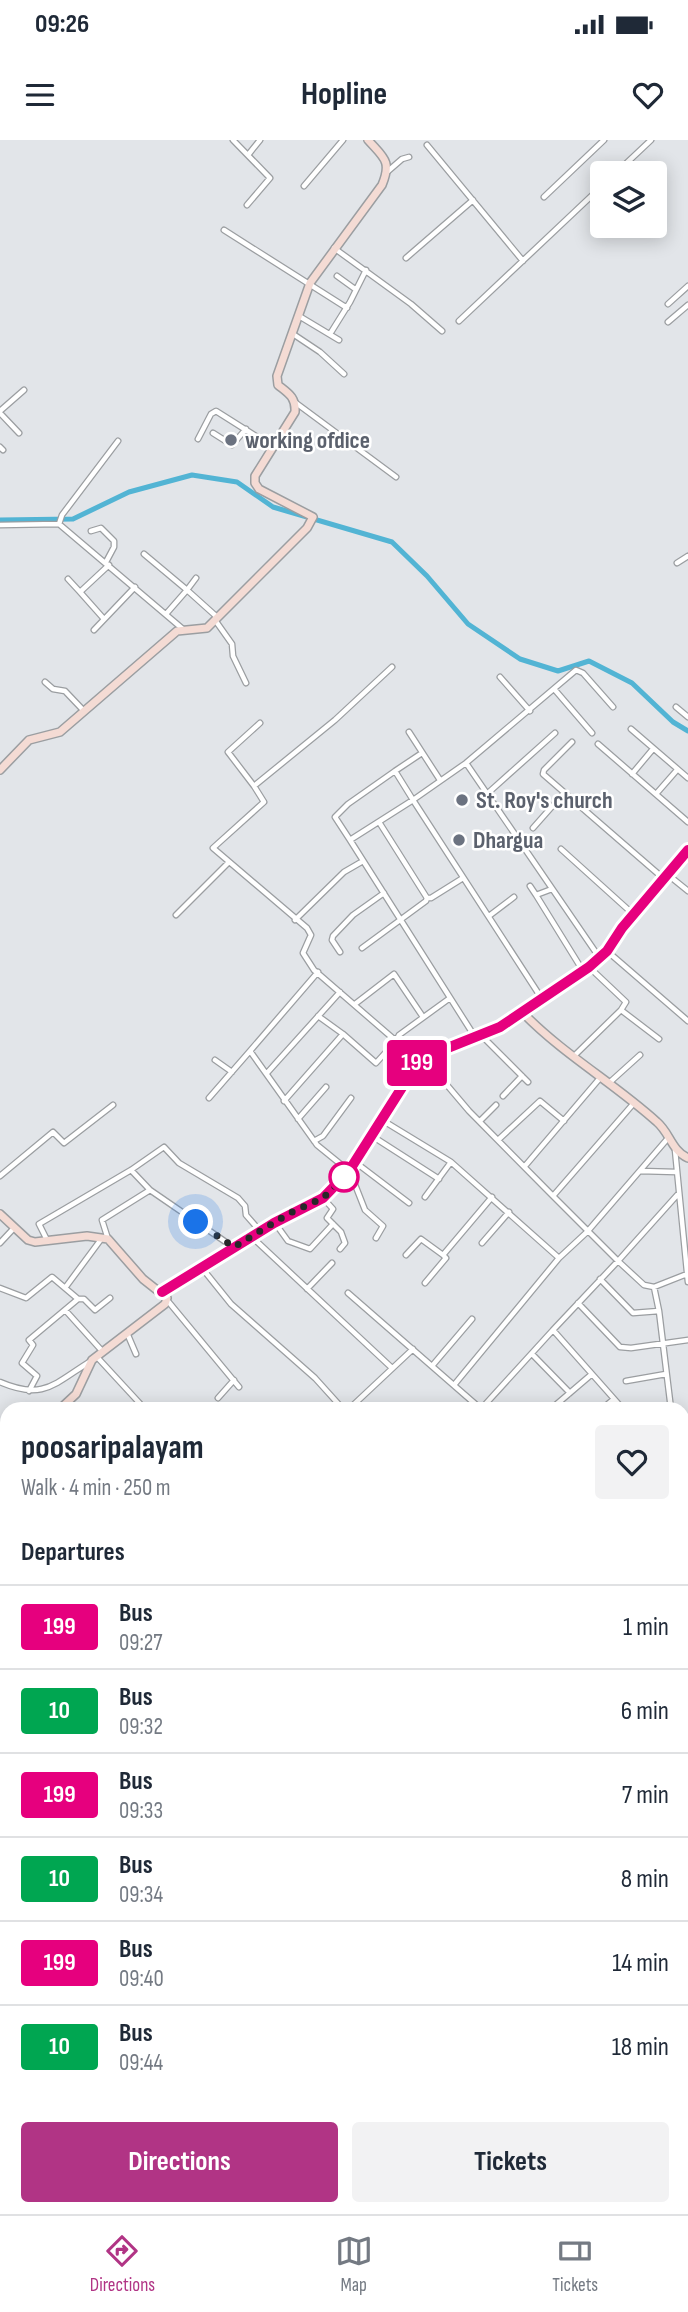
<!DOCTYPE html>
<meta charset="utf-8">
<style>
body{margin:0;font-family:"Sofia Sans Condensed",sans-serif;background:#f2f2f3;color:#1f2937;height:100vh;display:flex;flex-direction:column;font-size:26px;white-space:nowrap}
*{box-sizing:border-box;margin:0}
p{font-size:23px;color:#747a83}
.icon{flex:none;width:38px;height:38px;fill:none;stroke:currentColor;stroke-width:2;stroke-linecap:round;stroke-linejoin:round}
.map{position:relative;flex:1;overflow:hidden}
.panel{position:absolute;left:0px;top:1262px;width:690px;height:814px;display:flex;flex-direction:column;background:#fff;border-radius:21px 21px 0 0;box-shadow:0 4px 18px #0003}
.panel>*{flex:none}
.badge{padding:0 14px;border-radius:5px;font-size:24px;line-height:46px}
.fabs{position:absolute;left:590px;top:21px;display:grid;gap:14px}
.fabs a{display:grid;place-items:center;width:77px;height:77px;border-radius:7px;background:#fff;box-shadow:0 4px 18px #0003;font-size:35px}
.you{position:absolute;width:35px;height:35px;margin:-18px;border:5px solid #fff;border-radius:50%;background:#1a73e8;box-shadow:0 0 0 10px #1a73e833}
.map>.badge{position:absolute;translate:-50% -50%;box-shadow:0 0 0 4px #fff}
h2{padding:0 21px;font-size:26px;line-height:63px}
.round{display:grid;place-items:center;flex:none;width:74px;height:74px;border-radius:7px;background:#f2f2f3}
.headline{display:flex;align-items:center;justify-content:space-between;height:119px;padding:0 21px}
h1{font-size:33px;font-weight:700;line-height:52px}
.primary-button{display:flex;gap:14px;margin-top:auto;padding:14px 21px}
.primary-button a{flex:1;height:80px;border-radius:7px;background:#b13485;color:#fff;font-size:28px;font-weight:700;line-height:80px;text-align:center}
.primary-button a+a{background:#f2f2f3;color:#1f2937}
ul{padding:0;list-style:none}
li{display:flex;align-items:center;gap:21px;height:84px;padding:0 21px;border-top:2px solid #e0e1e3}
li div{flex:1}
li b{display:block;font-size:26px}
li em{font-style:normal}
li .badge{min-width:77px;font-weight:700;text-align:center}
.status{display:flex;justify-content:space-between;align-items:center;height:49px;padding:0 35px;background:#fff;direction:ltr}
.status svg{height:19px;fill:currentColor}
header{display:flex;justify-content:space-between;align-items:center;height:91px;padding:0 21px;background:#fff;font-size:32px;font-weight:700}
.tabs{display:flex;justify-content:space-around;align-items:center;height:98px;border-top:2px solid #e0e1e3;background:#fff;font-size:19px;color:#747a83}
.tabs a{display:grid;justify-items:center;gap:4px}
.tabs .selected{color:#b13485}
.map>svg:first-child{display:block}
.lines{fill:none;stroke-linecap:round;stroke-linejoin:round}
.canal{stroke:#52b4d4;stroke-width:5}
.street-casing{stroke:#9b9ea1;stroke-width:7}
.secondary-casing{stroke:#9b9ea1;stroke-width:10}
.street{stroke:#fff;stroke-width:4.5}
.secondary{stroke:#f4dbd4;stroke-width:7}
.line-casing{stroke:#fff;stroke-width:16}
.line{stroke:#e6007e;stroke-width:10}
.walk{stroke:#272829;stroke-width:7;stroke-dasharray:0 12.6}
.worship-dot{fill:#6b7280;stroke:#fff;stroke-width:2.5}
.stop-dot{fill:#fff;stroke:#e6007e;stroke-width:3.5}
.labels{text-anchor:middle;stroke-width:5;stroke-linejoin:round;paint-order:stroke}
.worship-label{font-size:24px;font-weight:bold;fill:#5b616d;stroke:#fff;text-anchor:start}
</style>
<div class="status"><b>09:26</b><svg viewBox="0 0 49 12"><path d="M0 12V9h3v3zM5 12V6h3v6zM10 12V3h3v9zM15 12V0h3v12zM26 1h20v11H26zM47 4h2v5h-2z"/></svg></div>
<header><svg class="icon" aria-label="menu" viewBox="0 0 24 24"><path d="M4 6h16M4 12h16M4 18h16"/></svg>Hopline<svg class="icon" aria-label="heart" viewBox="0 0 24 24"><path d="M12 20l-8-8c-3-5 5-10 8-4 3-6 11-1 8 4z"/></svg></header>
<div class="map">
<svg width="688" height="2074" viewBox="0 0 688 2074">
<rect width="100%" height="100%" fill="#e2e5e9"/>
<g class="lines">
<path class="canal" d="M0,380L73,379L129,352L192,335L237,342L273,367L392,402L427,436L468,484L520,519L558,531L589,521L632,543L673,582L688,591"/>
<defs>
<path id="street" d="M233,0L270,38L247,65
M427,5L523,121
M248,15L260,0
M387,32L402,19L409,17
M616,33L651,0
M304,46L343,0
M544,57L604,0
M224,90L347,168
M334,108L411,164L442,191
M406,118L473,60
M337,136L355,149
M668,164L688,146
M299,176L339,200
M459,181L602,46
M668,182L688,165
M293,194L320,212L344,234
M330,194L350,162L366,130
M296,263L396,337
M0,271L24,250
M0,273L19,293
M213,293L232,305L246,289
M198,299L211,274L216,271L273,307
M0,307L3,310
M59,384L62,375L118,301
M0,385L59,384L184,490
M91,391L101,388L114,401V407L106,422
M144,414L187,450L196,438
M677,423L688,416
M68,439L80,452
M166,474L187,450L217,477
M104,479L80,452L109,425
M215,480L232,504L233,516L246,543
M94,490L135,447
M392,527L335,580L254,646L264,662L213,708L307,788L311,795L303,813L314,830L418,920
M500,537L530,571
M45,542L53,549L65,551L84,571
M555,550L592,593
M676,567L688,577
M631,589L688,638
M409,592L440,640
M572,602L544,630L543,634L663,738
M598,604L688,682
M466,623L413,660L395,631L348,664L335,677L350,700L413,660L542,859
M395,631L422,613
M632,634L653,609
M254,646L228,612L260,583
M488,653L555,593
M656,654L677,630
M379,682L427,758
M533,688L564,653
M350,700L475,897
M561,709L633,774
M667,734L688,751
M530,746L536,755L552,749
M536,755L583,831
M176,775L229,722
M489,776L514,757
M295,780L344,732L363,721
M362,808L426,761L427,758H431L463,738
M607,811L688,881
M340,812L332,800L333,796L353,775L384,753
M599,817L466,623L576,530L583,533L613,567
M589,827L626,862L621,870
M318,832L250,911L317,1005L349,1031
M355,864L394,834L423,877
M318,876L343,894
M481,895L528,942
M573,917L621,870L659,899
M424,918L469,971L553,1056
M215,920L232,932
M267,933L340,852
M609,943L640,915
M503,956L522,936
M209,958L250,911
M284,961L343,894L376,923L396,901L399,895L450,858
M634,963L553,1056L618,1121L679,1053
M298,979L326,947
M382,980L451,1022L559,1118L454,1245
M480,981L496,965
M372,996L439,1039
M498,1000L540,961L564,981
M314,1001L323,996L351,958
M675,1010L688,1142
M355,1022L409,1063
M525,1026L600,938
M131,1030L150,1050L233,1107
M640,1031L676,1032
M347,1034L354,1042L365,1070L383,1086L376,1098
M0,1036L53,992L64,1003L113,965
M425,1057L451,1022
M323,1058L333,1069L327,1078L341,1092L345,1103L340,1109
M275,1083L288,1101L310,1109L333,1084
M252,1097L392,1228
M108,1099L102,1080L150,1050
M47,1100L39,1084L131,1030L164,1007L179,1023L238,1058L245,1066L246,1075L260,1091
M0,1103L14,1088
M482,1103L509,1072
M406,1115L421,1099L443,1115
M559,1118L587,1092L669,997
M202,1128L231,1164L315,1238L343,1269
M600,1139L633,1173L659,1171
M425,1143L446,1118L443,1115L492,1057
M0,1148L26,1158L52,1137L78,1159L29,1200L33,1205L22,1223L37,1236L29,1251
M65,1148L102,1098
M307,1149L332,1123
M348,1153L481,1269L553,1190L623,1269
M78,1159H84L95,1170L110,1158
M167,1160L239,1247
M578,1163L620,1207L631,1208L688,1200
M66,1171L103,1212
M553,1190L618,1121L644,1145L654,1147
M127,1193L136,1214
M532,1214L570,1253
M97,1217L145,1269
M432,1226L472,1179
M626,1241L666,1234
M0,1242C44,1261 55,1243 91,1221
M218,1258L234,1240
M349,1269L413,1209
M551,1269L592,1234
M602,1269L614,1259
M671,1269L659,1171L654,1147L687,1134
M682,1300L688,1296
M682,1304L688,1318
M682,1343L688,1340
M682,1385L688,1382
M682,1422L688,1431
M0,1447L7,1452
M0,1489L7,1494
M682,1526L688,1522
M682,1625L688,1622
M682,1669L688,1666
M682,1718L688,1713
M0,1743L7,1746
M685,1763L688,1759
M682,1771L688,1766
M0,1775L7,1768
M0,1782L7,1788
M0,1812L7,1805
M0,1816L7,1822
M682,1833L688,1827
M0,1855L7,1847
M0,1867L7,1877
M682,1874L688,1879
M0,1967L7,1960
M682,1975L688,1978
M682,2002L688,1997
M682,2024L688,2030
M0,2026L7,2019
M0,2056L7,2064
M682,2057L685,2055
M11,2068L16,2074
M222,2068L223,2074
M408,2068L416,2074
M493,2068L499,2074
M584,2068L587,2074
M673,2068L677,2074
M373,2074L377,2068
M429,2074L433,2068
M481,2074L486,2068
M527,2074L532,2068"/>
<path id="secondary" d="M0,630L29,600L60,592L177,491L207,488L307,388L313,377L259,349L255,343V336L295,272C296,257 288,253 278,245L277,236L310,143L382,45C392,21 384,18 368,0
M523,873C564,915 614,943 657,982C670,993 671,1010 688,1018
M0,1074L28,1100L35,1102L87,1096L108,1099L143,1139L167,1158L165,1164L92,1220L76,1254L60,1269
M162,1152L290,1073L323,1058L349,1031L420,919L500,887L589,827L607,811L622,788L688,710
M0,1339L7,1324
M0,1996L7,2005
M58,2068L65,2074"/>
</defs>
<use href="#street" class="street-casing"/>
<use href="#secondary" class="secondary-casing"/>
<use href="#street" class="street"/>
<use href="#secondary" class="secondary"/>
</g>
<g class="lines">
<defs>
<path id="line" d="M162,1152L274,1083L323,1058L349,1031L420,919L500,887L589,827L607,811L622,788L688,710"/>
</defs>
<use href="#line" class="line-casing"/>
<use href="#line" class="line"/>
<path class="walk" d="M196,1082L234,1107L290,1073L323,1058L347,1034L344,1037"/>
</g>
<g class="worship-dot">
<circle cx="231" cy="300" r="7"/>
<circle cx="462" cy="660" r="7"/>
<circle cx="459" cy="700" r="7"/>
</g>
<circle class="stop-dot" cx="344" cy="1037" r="14"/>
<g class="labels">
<g class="worship-label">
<text x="245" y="308">working ofdice</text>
<text x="476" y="668">St. Roy's church</text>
<text x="473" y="708">Dhargua</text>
</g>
</g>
</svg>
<div class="fabs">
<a><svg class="icon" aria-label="layers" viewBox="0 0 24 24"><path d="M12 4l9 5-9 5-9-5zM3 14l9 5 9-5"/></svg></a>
</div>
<div class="you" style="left:196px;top:1082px"></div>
<b class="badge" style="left:417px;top:923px;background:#e6007e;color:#fff">199</b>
<section class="panel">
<div class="headline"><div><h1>poosaripalayam</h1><p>Walk · 4 min · 250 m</p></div><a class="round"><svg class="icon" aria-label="heart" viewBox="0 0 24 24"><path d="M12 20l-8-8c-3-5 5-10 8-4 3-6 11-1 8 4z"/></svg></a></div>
<h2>Departures</h2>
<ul>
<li><span class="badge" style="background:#e6007e;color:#fff">199</span><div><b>Bus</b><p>09:27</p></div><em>1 min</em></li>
<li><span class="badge" style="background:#00a651;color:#fff">10</span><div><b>Bus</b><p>09:32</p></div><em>6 min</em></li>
<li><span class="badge" style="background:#e6007e;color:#fff">199</span><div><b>Bus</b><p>09:33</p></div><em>7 min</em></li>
<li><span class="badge" style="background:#00a651;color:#fff">10</span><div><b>Bus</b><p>09:34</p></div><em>8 min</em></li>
<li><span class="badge" style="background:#e6007e;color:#fff">199</span><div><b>Bus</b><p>09:40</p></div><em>14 min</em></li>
<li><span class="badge" style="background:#00a651;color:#fff">10</span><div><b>Bus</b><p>09:44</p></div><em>18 min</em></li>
</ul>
<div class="primary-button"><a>Directions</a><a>Tickets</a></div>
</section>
</div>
<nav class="tabs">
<a class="selected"><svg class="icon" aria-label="directions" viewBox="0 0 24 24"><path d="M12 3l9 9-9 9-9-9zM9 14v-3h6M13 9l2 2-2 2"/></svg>Directions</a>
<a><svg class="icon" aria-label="map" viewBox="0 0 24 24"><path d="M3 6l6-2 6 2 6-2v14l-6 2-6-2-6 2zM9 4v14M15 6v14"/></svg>Map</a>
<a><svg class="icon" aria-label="tickets" viewBox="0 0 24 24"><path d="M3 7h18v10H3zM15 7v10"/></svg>Tickets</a>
</nav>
